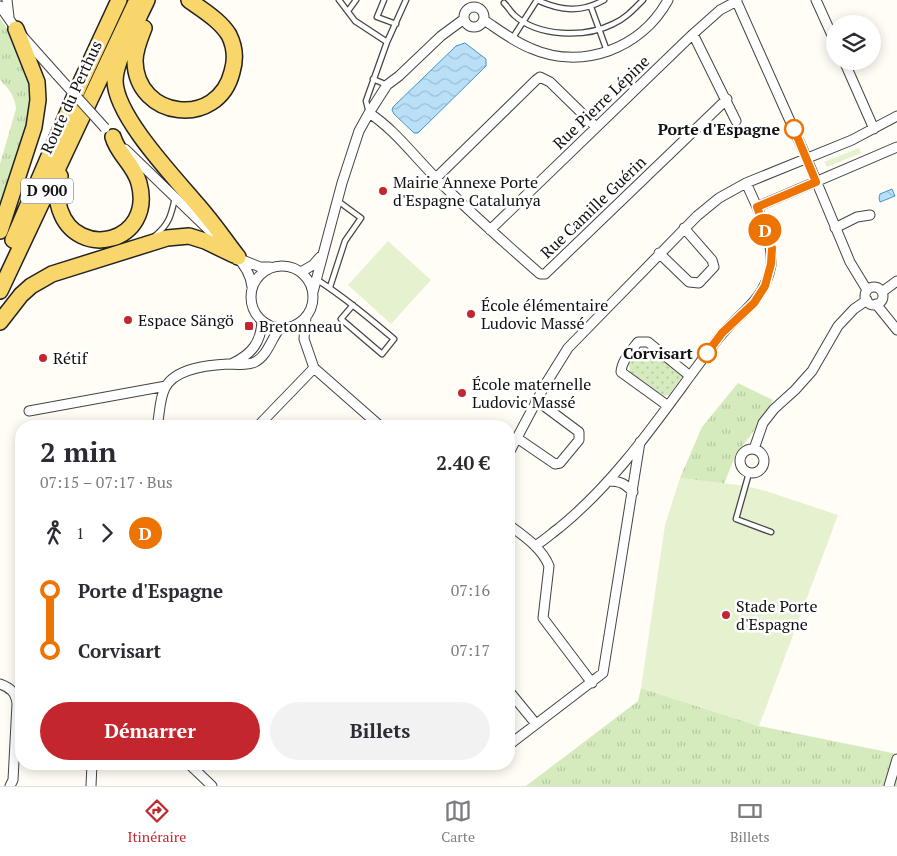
<!DOCTYPE html>
<html lang="fr">
<meta charset="utf-8">
<style>
body{margin:0;font-family:"PT Serif",serif;background:#f2f2f3;color:#2b2b33;height:100vh;display:flex;flex-direction:column;font-size:19px;white-space:nowrap}
*{box-sizing:border-box;margin:0}
p{font-size:16px;color:#7c7c81}
.icon{flex:none;width:28px;height:28px;fill:none;stroke:currentColor;stroke-width:2;stroke-linecap:round;stroke-linejoin:round}
.map{position:relative;flex:1;overflow:hidden}
.details{position:absolute;left:15px;top:420px;width:500px;height:350px;display:flex;flex-direction:column;background:#fff;border-radius:20px;box-shadow:0 2px 12px #0003}
.details>*{flex:none}
.badge{padding:0 10px;border-radius:16px;font-size:18px;line-height:32px}
.fabs{position:absolute;left:826px;top:15px;display:grid;gap:10px}
.fabs a{display:grid;place-items:center;width:55px;height:55px;border-radius:50%;background:#fff;box-shadow:0 2px 12px #0003;font-size:25px}
.map>.badge{position:absolute;translate:-50% -50%;box-shadow:0 0 0 2px #fff}
.legs{display:flex;align-items:center;gap:8px;height:55px;padding:0 25px;font-size:16px}
.legs p{margin-inline-start:auto}
.head{display:flex;align-items:center;justify-content:space-between;height:85px;padding:0 25px}
h1{font-size:28px;font-weight:600;line-height:38px}
.cta{display:flex;gap:10px;margin-top:auto;padding:10px 25px}
.cta a{flex:1;height:58px;border-radius:30px;background:#c4262e;color:#fff;font-size:20px;font-weight:600;line-height:58px;text-align:center}
.cta a+a{background:#f2f2f3;color:#2b2b33}
ul{padding:0 25px;list-style:none}
li{display:flex;align-items:center;gap:18px;height:60px;font-size:19px}
li i{display:grid;place-items:center;width:8px;height:100%;margin:0 6px;background:currentColor}
li i::after{content:'';width:12px;height:12px;margin:-6px;border:4px solid;border-radius:50%;background:#fff}
li p{margin-inline-start:auto}
li:first-child i{background:linear-gradient(#0000 50%,currentColor 0)}
li:last-child i{background:linear-gradient(currentColor 50%,#0000 0)}
.tab-bar{display:flex;justify-content:space-around;align-items:center;height:70px;border-top:1px solid #e1e1e2;background:#fff;font-size:14px;color:#7c7c81}
.tab-bar a{display:grid;justify-items:center;gap:2px}
.tab-bar .on{color:#c4262e}
.map>svg:first-child{display:block}
.grass{fill:url(#grass-tufts)}
.park{fill:url(#park-dots)}
.pitch{fill:#e6f2cf}
.water{fill:url(#water-waves);stroke:#3f96cf}
.lines{fill:none;stroke-linecap:round;stroke-linejoin:round}
.lane-casing{stroke:#444;stroke-width:7}
.street-casing{stroke:#444;stroke-width:11}
.primary-casing{stroke:#222;stroke-width:18}
.lane{stroke:#fff;stroke-width:4.5}
.street{stroke:#fff;stroke-width:9}
.primary{stroke:#f9d66b;stroke-width:15}
.street-bridge-casing{stroke:#444;stroke-width:11;stroke-linecap:butt}
.street-bridge{stroke:#fff;stroke-width:9}
.line-1-casing{stroke:#fff;stroke-width:11}
.line-1{stroke:#ed7402;stroke-width:8}
.stop-1-dot{fill:#fff;stroke:#ed7402;stroke-width:2.5}
.poi-dot{fill:#c4262e;stroke:#fff;stroke-width:2}
.labels{text-anchor:middle;stroke-width:5;stroke-linejoin:round;paint-order:stroke}
.shield{fill:#fff;stroke:#585858;stroke-width:1}
.shield-label{font-size:15px;font-weight:bold;fill:#111}
.street-label{font-size:16px;fill:#111;stroke:#fff}
.stop-label{font-size:16px;font-weight:bold;fill:#111;stroke:#fff;text-anchor:end}
.poi-label{font-size:16px;fill:#111;stroke:#fff;text-anchor:start}
</style>
<div class="map">
<svg width="897" height="786" viewBox="0 0 897 786">
<defs>
<pattern id="grass-tufts" width="24" height="20" patternUnits="userSpaceOnUse" patternTransform="scale(1.25)"><rect width="24" height="20" fill="#d5ebbd"/><path d="M3 7l-1-3M5 7V3M7 7l1-3M15 17l-1-3M17 17v-4M19 17l1-3" fill="none" stroke="#b6c8a1"/></pattern>
<pattern id="park-dots" width="8" height="8" patternUnits="userSpaceOnUse" patternTransform="scale(1.25)"><rect width="8" height="8" fill="#d5ebbd"/><path d="M2 2h.1M6 6h.1" fill="none" stroke="#b6c8a1" stroke-width="1.8" stroke-linecap="round"/></pattern>
<pattern id="water-waves" width="16" height="10" patternUnits="userSpaceOnUse" patternTransform="scale(1.25)"><rect width="16" height="10" fill="#b9e0f7"/><path d="M0 5q4-4 8 0t8 0" fill="none" stroke="#9ebfd3"/></pattern>
</defs>
<rect width="100%" height="100%" fill="#fffdf5"/>
<path class="grass" d="M0,19C10,31 31,69 32,84C35,120 11,177 0,213V164L16,109C15,96 9,89 0,80Z
M738,383L773,400L757,427L736,454L724,484L680,478L702,427Z
M641,688L759,726L897,754V786H526L638,701Z"/>
<path class="park" d="M648,348L681,373L682,377L669,395L664,396L630,372L629,364L641,349Z"/>
<path class="pitch" d="M859,148L861,153L827,167L824,162Z
M388,241L431,280L391,324L348,285Z
M680,478L746,486L766,491L838,515L759,726L641,688L665,525Z"/>
<path class="water" d="M465,43L486,59V66L418,133H414L394,114L392,110L393,107L456,46Z
M892,189L895,196L880,202L879,198L880,194Z"/>
<g class="lines">
<defs>
<path id="lane" d="M339,0L355,21L387,42
M384,0L377,17L396,24
M537,0C561,11 581,13 604,0
M504,3C508,7 510,11 514,15C538,37 585,38 613,24C625,19 634,9 643,0
M591,7L607,51
M348,11L356,0
M512,39L537,0
M373,79L387,85
M369,113L366,101L387,42L406,0
M155,236C169,224 171,216 175,198
M316,279C344,297 369,318 394,339L382,354L341,319L353,305
M330,287L345,241L361,218L338,201
M749,473L736,519L771,532"/>
<path id="street" d="M7,0L9,17
M736,0L807,159L850,262L867,290
M816,0L835,42
M0,6L16,29L57,75
M464 17a10 10 0 1 1 20 0a10 10 0 1 1-20 0Z
M484,20C499,30 513,41 530,48C582,71 641,49 668,0
M693,34L736,121
M844,61L874,129
M369,113C394,129 414,156 435,177C468,211 504,242 540,274H545L727,99
M125,149L215,236
M436,178L536,80L540,77L550,82L596,127
M757,207L897,147
M835,228L857,217L870,215
M490,230L693,34L720,10L737,1
M659,253L689,282L699,283L714,267L712,260L684,228
M235,255C244,264 251,275 252,287
M240,259L260,267H270
M251 297a31 31 0 1 1 62 0a31 31 0 1 1-62 0Z
M301,272L313,265L320,257
M865 296a9 9 0 1 1 18 0a9 9 0 1 1-18 0Z
M313,292L342,183L359,131L369,113L387,85L399,76L441,36L464,19
M882,292L897,281
M876,304L897,330
M306,317L304,339L314,368L380,426
M233,363C252,354 261,342 262,321
M668,406L621,372C622,360 631,351 638,342H648L690,376
M29,411L166,386
M157,426C160,414 159,400 165,388C175,368 209,365 228,364C236,364 248,366 255,362C268,355 271,339 280,328
M258,426L314,368
M517,438L555,464L560,463L579,440V432L536,400
M740 461a12 12 0 1 1 24 0a12 12 0 1 1-24 0Z
M754,449L763,423L774,409L795,390L812,371L838,326L854,309L867,300
M509,453L545,385L568,348L697,216L719,198L746,183L852,140L897,116
M609,481C621,481 625,484 633,492
M509,525C524,536 542,548 549,566L543,618L592,683
M535,546C543,541 551,534 559,528C623,476 667,405 717,340C738,313 764,303 771,265C774,242 756,204 746,183
M0,684C11,688 16,693 17,704L13,780L10,786
M509,691L536,724
M509,745L603,673L640,442
M189,764L212,786
M91,786L92,764
M889,786L897,759"/>
<path id="primary" d="M147,0C138,20 115,60 115,81C116,119 181,184 206,215C217,228 227,243 238,257
M144,28C140,38 135,50 135,61C136,119 218,129 232,72C236,59 235,47 229,35C220,20 202,10 189,0
M60,176C55,188 56,197 60,210C77,261 155,243 139,183C134,164 118,155 113,137
M0,231L34,127L38,100L37,82L16,29
M13,240L80,84L119,0
M0,291L137,0
M0,322L21,295L31,286L52,274L167,238L189,236L205,241L234,255"/>
</defs>
<use href="#lane" class="lane-casing"/>
<use href="#street" class="street-casing"/>
<use href="#primary" class="primary-casing"/>
<use href="#lane" class="lane"/>
<use href="#street" class="street"/>
<use href="#primary" class="primary"/>
<defs>
<path id="street-bridge" d="M57,75L105,128"/>
</defs>
<use href="#street-bridge" class="street-bridge-casing"/>
<use href="#street-bridge" class="street-bridge"/>
</g>
<g class="lines">
<defs>
<path id="line-1" d="M707,353L722,333L754,303L765,286L771,264L772,248L757,207L816,182L794,129"/>
</defs>
<use href="#line-1" class="line-1-casing"/>
<use href="#line-1" class="line-1"/>
</g>
<g class="stop-1-dot">
<circle cx="794" cy="129" r="9"/>
<circle cx="707" cy="353" r="9"/>
</g>
<g class="poi-dot">
<circle cx="383" cy="191" r="5"/>
<circle cx="471" cy="314" r="5"/>
<circle cx="128" cy="320" r="5"/>
<rect x="244" y="321" width="10" height="10" rx="2.5"/>
<circle cx="43" cy="358" r="5"/>
<circle cx="462" cy="393" r="5"/>
<circle cx="726" cy="615" r="5"/>
</g>
<g class="labels">
<rect class="shield" x="21" y="178.5" width="52" height="25" rx="4"/>
<g class="shield-label">
<text x="47" y="196">D 900</text>
</g>
<g class="street-label">
<text transform="translate(71 97) rotate(-65)" y="6">Route du Perthus</text>
<text transform="translate(601 102) rotate(-44)" y="6">Rue Pierre Lépine</text>
<text transform="translate(593 207) rotate(-44)" y="6">Rue Camille Guérin</text>
</g>
<g class="stop-label">
<text x="780" y="135">Porte d'Espagne</text>
<text x="693" y="359">Corvisart</text>
</g>
<g class="poi-label">
<text x="393" y="188">Mairie Annexe Porte<tspan x="393" dy="18">d'Espagne Catalunya</tspan></text>
<text x="481" y="311">École élémentaire<tspan x="481" dy="18">Ludovic Massé</tspan></text>
<text x="138" y="326">Espace Sängö</text>
<text x="259" y="332">Bretonneau</text>
<text x="53" y="364">Rétif</text>
<text x="472" y="390">École maternelle<tspan x="472" dy="18">Ludovic Massé</tspan></text>
<text x="736" y="612">Stade Porte<tspan x="736" dy="18">d'Espagne</tspan></text>
</g>
</g>
</svg>
<div class="fabs">
<a><svg class="icon" aria-label="layers" viewBox="0 0 24 24"><path d="M12 4l9 5-9 5-9-5zM3 14l9 5 9-5"/></svg></a>
</div>
<b class="badge" style="left:765px;top:230px;background:#ed7402;color:#fff">D</b>
<section class="details">
<div class="head"><div><h1>2 min</h1><p>07:15 – 07:17 · Bus</p></div><b>2.40 €</b></div>
<div class="legs"><svg class="icon" aria-label="walk" viewBox="0 0 24 24"><circle cx="13" cy="4" r="2"/><path d="M13 8l-2 6 4 7M11 14l-3 7M7 12l3-4h3l4 4"/></svg>1<svg class="icon" aria-label="forward" viewBox="0 0 24 24"><path d="M9 5l7 7-7 7"/></svg><b class="badge" style="background:#ed7402;color:#fff">D</b></div>
<ul>
<li><i style="color:#ed7402"></i><b>Porte d'Espagne</b><p>07:16</p></li>
<li><i style="color:#ed7402"></i><b>Corvisart</b><p>07:17</p></li>
</ul>
<div class="cta"><a>Démarrer</a><a>Billets</a></div>
</section>
</div>
<nav class="tab-bar">
<a class="on"><svg class="icon" aria-label="directions" viewBox="0 0 24 24"><path d="M12 3l9 9-9 9-9-9zM9 14v-3h6M13 9l2 2-2 2"/></svg>Itinéraire</a>
<a><svg class="icon" aria-label="map" viewBox="0 0 24 24"><path d="M3 6l6-2 6 2 6-2v14l-6 2-6-2-6 2zM9 4v14M15 6v14"/></svg>Carte</a>
<a><svg class="icon" aria-label="tickets" viewBox="0 0 24 24"><path d="M3 7h18v10H3zM15 7v10"/></svg>Billets</a>
</nav>
